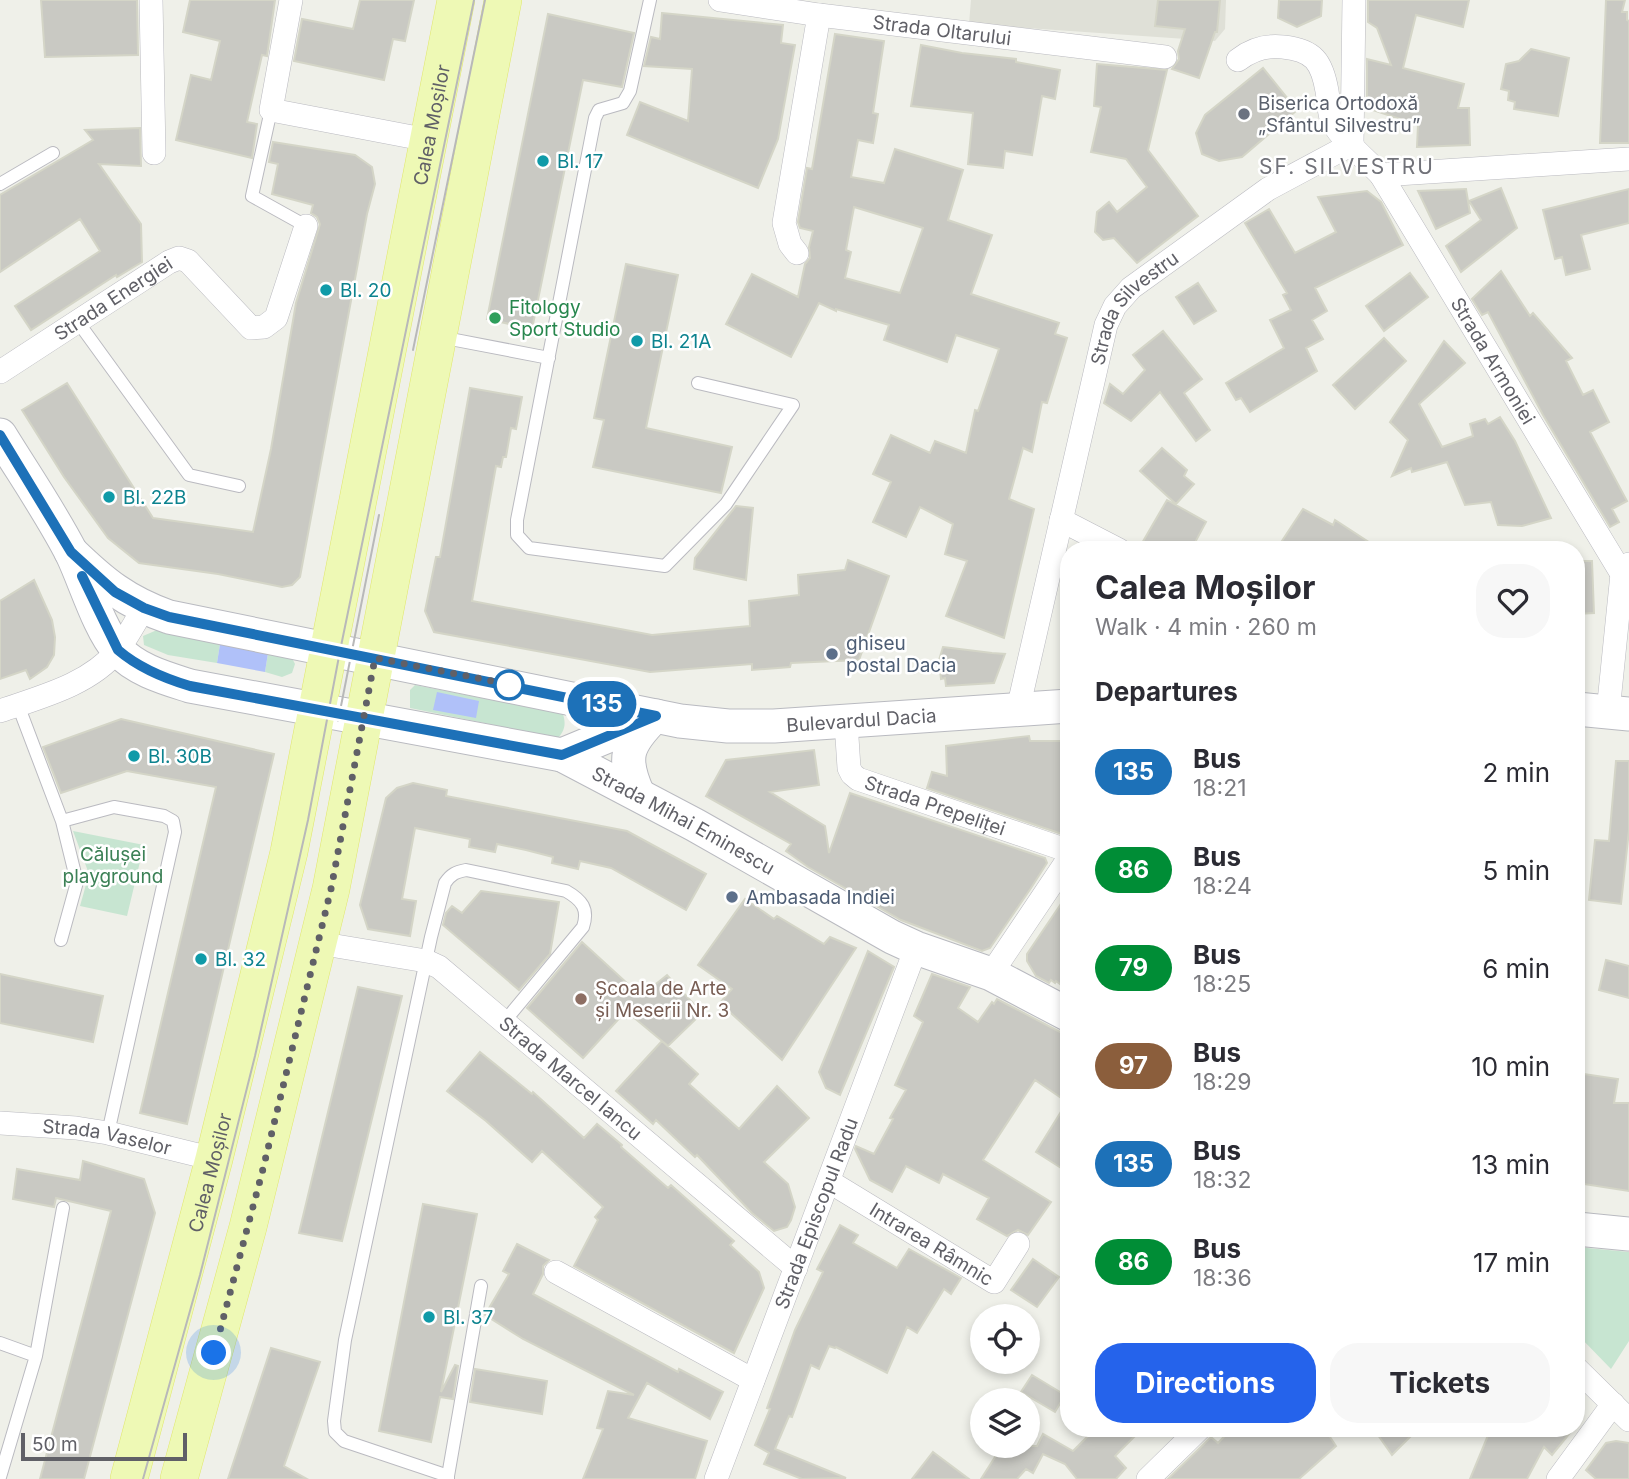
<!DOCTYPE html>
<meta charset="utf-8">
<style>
body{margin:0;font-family:Inter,sans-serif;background:#f7f7f7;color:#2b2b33;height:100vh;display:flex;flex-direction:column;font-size:26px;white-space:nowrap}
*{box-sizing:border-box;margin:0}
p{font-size:23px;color:#7c7c81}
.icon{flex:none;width:38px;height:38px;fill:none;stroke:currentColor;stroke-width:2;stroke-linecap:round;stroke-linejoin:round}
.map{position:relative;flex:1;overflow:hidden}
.details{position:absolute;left:1060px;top:541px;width:525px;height:896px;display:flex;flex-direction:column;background:#fff;border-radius:28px;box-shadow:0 4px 10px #0003}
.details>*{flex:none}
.badge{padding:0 14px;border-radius:23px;font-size:24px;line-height:46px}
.tools{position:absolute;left:970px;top:1304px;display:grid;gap:14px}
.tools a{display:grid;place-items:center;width:70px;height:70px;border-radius:50%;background:#fff;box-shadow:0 4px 10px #0003;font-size:35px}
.scale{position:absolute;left:21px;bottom:18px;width:166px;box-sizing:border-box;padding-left:7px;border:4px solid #606067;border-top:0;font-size:19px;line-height:24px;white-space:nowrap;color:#606067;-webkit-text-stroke:5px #fff;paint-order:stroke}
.you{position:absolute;width:35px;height:35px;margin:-18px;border:5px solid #fff;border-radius:50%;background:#1a73e8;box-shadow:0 0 0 10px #1a73e833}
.map>.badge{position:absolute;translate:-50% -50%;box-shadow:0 0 0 4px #fff}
h2{padding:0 35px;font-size:26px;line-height:63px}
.round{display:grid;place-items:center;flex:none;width:74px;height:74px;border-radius:28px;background:#f7f7f7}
.headline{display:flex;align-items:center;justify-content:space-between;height:119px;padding:0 35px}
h1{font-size:33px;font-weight:700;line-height:52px}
.cta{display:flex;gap:14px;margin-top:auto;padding:14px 35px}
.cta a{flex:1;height:80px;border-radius:28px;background:#2563eb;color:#fff;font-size:28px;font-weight:700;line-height:80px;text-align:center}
.cta a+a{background:#f7f7f7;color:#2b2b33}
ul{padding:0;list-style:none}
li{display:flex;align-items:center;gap:21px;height:98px;padding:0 35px}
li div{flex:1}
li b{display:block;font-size:26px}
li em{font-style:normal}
li .badge{min-width:77px;font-weight:700;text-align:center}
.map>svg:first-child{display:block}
.education{fill:#dfe0d7}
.green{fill:#c7e5d1}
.water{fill:#b0c1f9}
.building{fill:#c9c9c3;stroke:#d4d5c7;stroke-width:2;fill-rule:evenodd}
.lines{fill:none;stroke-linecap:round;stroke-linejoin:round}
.lane-casing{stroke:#babac0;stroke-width:14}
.street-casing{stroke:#babac0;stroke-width:24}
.secondary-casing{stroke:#b9bac0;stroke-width:35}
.primary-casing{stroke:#e1e76b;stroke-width:38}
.lane{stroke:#fff;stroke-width:12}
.street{stroke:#fff;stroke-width:23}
.secondary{stroke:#fff;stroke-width:33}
.primary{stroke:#eef9b5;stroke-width:37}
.tram{stroke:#b8b8b9;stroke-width:2}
.line-casing{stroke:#fff;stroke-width:16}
.line{stroke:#1d71b8;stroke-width:10}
.walk{stroke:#606067;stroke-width:7;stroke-dasharray:0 12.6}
.worship-dot{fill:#6b7280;stroke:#fff;stroke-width:2.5}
.culture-dot{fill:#0f9aa8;stroke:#fff;stroke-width:2.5}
.leisure-dot{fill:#2e9e5b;stroke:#fff;stroke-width:2.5}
.service-dot{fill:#5c6f8a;stroke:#fff;stroke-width:2.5}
.stop-dot{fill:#fff;stroke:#1d71b8;stroke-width:3.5}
.education-dot{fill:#8d6e63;stroke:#fff;stroke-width:2.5}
.labels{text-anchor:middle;stroke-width:5;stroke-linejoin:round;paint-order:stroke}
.street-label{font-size:19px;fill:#606067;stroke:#fff}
.worship-label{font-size:19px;fill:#5b616d;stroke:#fff;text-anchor:start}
.culture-label{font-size:19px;fill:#0d838f;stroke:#fff;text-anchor:start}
.leisure-label{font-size:19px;fill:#27864d;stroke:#fff;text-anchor:start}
.service-label{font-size:19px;fill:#4e5e75;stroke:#fff;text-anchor:start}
.park-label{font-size:19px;fill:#3c8156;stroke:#fff}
.education-label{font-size:19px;fill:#785e54;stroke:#fff;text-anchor:start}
.neighbourhood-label{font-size:21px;letter-spacing:2px;fill:#717279;stroke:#fff}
</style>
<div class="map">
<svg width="1629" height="1479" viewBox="0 0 1629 1479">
<rect width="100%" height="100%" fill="#eff0e9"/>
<path class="education" d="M971,0H1226L1225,29L1215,41L969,24Z"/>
<path class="green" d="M157,630L220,644L217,663L168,655L144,645L143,636Z
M268,653L291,656L295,664L292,673L282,677L265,672Z
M415,685L563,714C566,724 565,730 558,738L410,708V690Z
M73,831L144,845L127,916L80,906L89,874Z
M1577,1247L1629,1252V1341L1611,1369L1577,1334Z"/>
<path class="water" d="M220,644L268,653L265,672L217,663Z
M437,692L479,701L476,718L433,710Z"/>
<path class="building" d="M41,0H137L138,55L45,57Z
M190,0H275L267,56L262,55L247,122L257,124L252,158L176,140L191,75L211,80L220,41L183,32Z
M360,0H414L405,41L393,39L384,80L294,61L302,19L353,29Z
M1158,0H1220L1217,32H1215L1199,78L1172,69L1179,59L1178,51L1185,29L1155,26Z
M1279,0H1322L1321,16L1297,27L1278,18Z
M1368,0H1469L1463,27L1416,15L1403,68L1464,84L1458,108H1469L1470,145L1417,147L1418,125L1367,108V59L1391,65L1377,28L1368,22Z
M1606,0H1625L1622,12H1627V20L1629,21V143H1600Z
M662,13L783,25L781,43L795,45L778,139L758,188L627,135L640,102L688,121L692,69L644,66L651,37L660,39Z
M548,14L634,33L622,87L583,80L532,329L487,319Z
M835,34L884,41L873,113L878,114L873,143L858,140L851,177L884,183L895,149L963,170L948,220L992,235L971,294L1059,323L1055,334L1067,338L1047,403L1042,402L1032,452L1023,448L1009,499L1034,509L1004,638L946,616L967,561L945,554L953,524L920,507L906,537L873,522L891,482L873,474L891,435L930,453L935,441L966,453L975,410L978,411L999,349L956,335L947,362L884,340L889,325L836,309V311L819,303L791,357L726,324L752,274L798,297L805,264L810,258L809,247L813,231L800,228L798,222L807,168L812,169ZM854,207L923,228L900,293L845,278L851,252L846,250Z
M921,45L962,53L1016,59V62L1060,70L1055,99L1042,96L1032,155L1005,151L1003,168L968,164L973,113L911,106Z
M1531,49L1569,58L1558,116L1514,109L1515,102L1508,100L1509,91L1501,89L1506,64L1519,61Z
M1097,64L1167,70L1148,150L1198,216L1137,263L1114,238L1103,240L1095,232L1097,212L1109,202L1117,212L1147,187L1126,159L1091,152L1101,107L1094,106Z
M1263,68L1297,110L1242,157L1219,161L1202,154L1196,133L1205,115Z
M140,128L141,166L99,164L141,224L142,262L117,277L116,275L31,330L15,306L100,251L80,219L0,272V195L93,140L85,130Z
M273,142L355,155L372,167L375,184L367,214L300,577L292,585L282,587L218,574L139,563L108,538L64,477L22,410L67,383L153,518L253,532L271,449L296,303L320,224L317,217L311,213L313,205L272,194L278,164L269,162Z
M1501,188L1517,228L1461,272L1446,246L1481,220L1469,201Z
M1466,189L1470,213L1436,229L1418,191Z
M1629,189V223L1581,235L1590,269L1566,275L1562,257L1555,259L1543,210Z
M1367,191L1381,202L1403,245L1315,288L1327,311L1312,320L1323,339L1306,348L1317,371L1250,412L1241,398L1236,400L1226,383L1284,348L1270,320L1291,310L1283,295L1287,293L1245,223L1269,209L1295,253L1336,232L1318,197Z
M626,264L678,275L646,428L732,447L721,493L593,467L604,420L594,418Z
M1501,271L1530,316L1533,313L1572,358L1566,361L1583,395L1593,390L1609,422L1590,432L1627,501L1612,509L1619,522L1610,527L1543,415L1488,312L1482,315L1472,299Z
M1410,273L1428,297L1384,331L1366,306Z
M1198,283L1216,311L1194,324L1176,297Z
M1163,331L1202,379L1184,393L1210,430L1196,441L1160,392L1131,421L1104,403L1110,384L1123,394L1145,370L1133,355Z
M1384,338L1406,361L1355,409L1333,385Z
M1444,341L1465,363L1419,404L1442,447L1473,436L1470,424L1485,419L1488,424L1500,417L1515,441L1551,518L1522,526L1498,525L1491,502L1465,505L1447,462L1412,472L1411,468L1392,476L1408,440L1390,422Z
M470,388L522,397L516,429L511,428L506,457H503L501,467L496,466L472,601L652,635L750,626L749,601L799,595L798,575L845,570L848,560L889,576L859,660L791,663L790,667L752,670V664L650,672L434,632L425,611L436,557H440Z
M1162,448L1187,470L1184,476L1194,484L1176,504L1140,471Z
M1167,500L1206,522L1191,550H1138Z
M736,506L753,508L746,580L694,569L695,558Z
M1303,509L1333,525L1335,520L1381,550H1276Z
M1577,561H1592L1594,613L1577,614Z
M34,580L52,620L55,637L54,655L47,667L30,679L26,670L0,679V601Z
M943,647L992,653L1005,654L994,683L946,686L945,678L941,679L939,660Z
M121,719L274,754L187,1124L140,1113L216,787L127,771L61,793L43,747Z
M1029,736L1030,741H1069V823L1062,834L927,788L932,772L947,776L946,746Z
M814,750L819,785L770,792L825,826L829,853L850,793L1045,858L1047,863L1031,888L990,948L982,951L901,920L808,867L786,851L791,844L706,796L726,760Z
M1616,761H1629V830L1621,904L1589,900L1595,840L1609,841Z
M413,783L447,790L446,796L627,831L706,874L686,910L611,868L580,861L578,869L552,863L553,857L526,850L497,844L495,852L469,847L470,839L415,828L402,899L416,901L410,936L368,929L360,905L386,798L397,788Z
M481,891L559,902L550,954L519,990L443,925L446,913L452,906L462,913Z
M1069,892V991L1056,981L1055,983L1051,980L1049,983L1036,976L1027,961V954Z
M745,899L774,919L777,916L824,944L830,937L856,948L782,1060L720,1003L732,989L698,965Z
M582,942L641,996L667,975L702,1013L668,1046L626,1011L583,1058L527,1008Z
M868,951L894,967L840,1095L826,1088L819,1072Z
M1606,960L1629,966V998L1599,990Z
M0,974L103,996L93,1042L0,1023Z
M932,974L970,987L958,1008L978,1022L992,1002L994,1004L997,999L1060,1032L1069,1034V1173L1036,1152L1067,1102L1035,1080L983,1160L1051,1202L1028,1235L1018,1230L1007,1236L977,1219L989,1198L943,1174L939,1183L906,1166L892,1192L870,1180L855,1149L856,1146L874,1154L893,1119L890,1118L906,1090L895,1085L923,1022L914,1016Z
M358,987L402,996L342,1241L299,1233Z
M662,1041L698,1074L689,1084L739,1129L777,1086L809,1118L764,1162L788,1184L795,1207L791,1220L787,1227L774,1231L752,1213L697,1155L695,1157L656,1120L653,1124L616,1091Z
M480,1052L532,1094L533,1092L584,1138L597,1124L622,1145L621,1147L668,1188L671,1185L734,1241L730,1245L759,1272L764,1288L734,1353L574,1266L598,1220L595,1217L603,1207L542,1151L532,1162L486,1121L447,1091Z
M1577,1073L1618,1079L1614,1103H1629V1191L1577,1183Z
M83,1161L144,1179L155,1213L84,1479H40L111,1211L56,1198L54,1207L13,1199L17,1169L80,1180Z
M423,1204L477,1214L441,1392L455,1365L458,1366L453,1399L440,1397L431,1442L379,1431Z
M840,1225L858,1235L853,1243L897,1268L909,1249L961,1278L951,1294L944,1289L917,1333L907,1327L887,1373L836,1347L835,1348L829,1346L819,1369L811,1365L792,1417L789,1416L775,1449L846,1478L802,1479L764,1464L769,1453L755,1445L770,1409L767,1408L795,1330L823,1272L817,1269Z
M517,1244L549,1260L543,1266V1274L533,1294L678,1372L679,1369L723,1392L710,1419L647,1383L628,1418L707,1441L695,1479H583L603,1429L597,1428L608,1391L634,1395L523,1339L485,1315L509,1274L503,1271Z
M1033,1259L1059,1277L1037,1307L1011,1290Z
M271,1348L320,1362L284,1466L307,1479H228Z
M475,1369L547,1381L542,1414L470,1402Z
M1032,1375L1065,1395L1055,1412L1021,1392Z
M1096,1428H1143L1115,1456L1126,1468L1116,1479H1077L1065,1464L1043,1454L1033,1473L1026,1469L1017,1479H981L1002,1446H1037L1043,1434L1073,1451Z
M1232,1428H1324L1336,1446L1299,1479H1168L1211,1437L1218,1443Z
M1373,1428H1419L1392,1455Z
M1491,1428H1508L1520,1436L1525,1430L1522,1428H1574L1552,1455L1544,1447L1527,1479H1470Z
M1616,1441L1629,1443V1479H1596L1586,1470L1606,1443Z
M933,1452L969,1479H912Z"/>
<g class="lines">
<defs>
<path id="lane" d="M650,0L630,91L623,103L599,110L595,118L517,520V535L529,548L665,566L726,504L793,405L698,383
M271,110L252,196L306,226
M0,184L53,153
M78,322L189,475L239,486
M440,337L549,358
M18,705L62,821L77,882L61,940
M62,821L114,807L164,816L173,821L175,832L108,1133
M0,1343L36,1356
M448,1476L481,1286
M0,1477L36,1356L63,1208
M448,1479V1476L344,1441L335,1432L334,1421L345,1340L431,937L445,883C451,874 456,872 466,870L566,891C582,900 589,909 583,927L504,1022"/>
<g id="street">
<path d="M151,0L154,153"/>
<path d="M291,0L271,110L428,140"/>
<path id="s1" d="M720,0L819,15L1165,57"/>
<path id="s2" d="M1238,60C1252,49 1266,45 1283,47C1314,50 1322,62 1327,91C1329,102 1328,113 1333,123C1342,140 1367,160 1381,175L1622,574L1629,577"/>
<path d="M1352,144L1354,0"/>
<path d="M1381,175L1629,159"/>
<path d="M797,253L790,244L784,223L819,15"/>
<path id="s3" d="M0,372L169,262L179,258L188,261L251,328L264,327L276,318L306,226"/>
<path d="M1061,520L1119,550"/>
<path id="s4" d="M1018,709L1106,325L1115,306L1131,288L1268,189L1352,144"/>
<path d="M0,711C40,697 89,685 117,651C127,638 135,622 144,608"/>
<path d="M1608,712L1622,574L1629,564"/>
<path id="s5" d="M846,722L849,768L852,774L858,779L1069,851"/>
<path id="s6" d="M318,943L426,961L439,967L796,1268"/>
<path d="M991,974L1069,858"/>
<path id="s7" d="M0,1123L76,1128L108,1133L214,1159"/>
<path id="s8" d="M830,1182L994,1282L1018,1244"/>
<path d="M556,1272L753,1380"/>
<path d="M1577,1369L1629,1420"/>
<path id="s9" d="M716,1479L916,948"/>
<path d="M1148,1479L1200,1428"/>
<path d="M1558,1479L1613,1404"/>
</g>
<g id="secondary">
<path d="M0,435C24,474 51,513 72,554C85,581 99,629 118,650C136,670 165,678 190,686L562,755L656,716"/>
<path id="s10" d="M71,552C103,583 126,602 169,617L680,721L728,726H774L1069,706"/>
<path d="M1577,709L1629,714"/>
<path id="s11" d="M562,755L695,825L892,937L916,948L991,974L1069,1015"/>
<path d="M638,794C622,758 626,745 654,717"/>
<path d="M1577,1229L1629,1234"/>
</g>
<g id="primary">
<path id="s12" d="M129,1479L214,1159L289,852L456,0"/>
<path d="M179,1479L248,1227L331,889L503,0"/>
</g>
</defs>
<use href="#lane" class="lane-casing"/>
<use href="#street" class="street-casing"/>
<use href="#secondary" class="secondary-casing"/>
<use href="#primary" class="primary-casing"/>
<use href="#lane" class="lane"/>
<use href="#street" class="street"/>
<use href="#secondary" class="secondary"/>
<use href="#primary" class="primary"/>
<path class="tram" d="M413,350L485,0
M338,721L379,515
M143,1479L200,1275L255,1056L308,820L340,651L474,0"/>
</g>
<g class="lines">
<defs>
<path id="line" d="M0,435L71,552L115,592L144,608L169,617L656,716L562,755L190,686C163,678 139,668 118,650L82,576"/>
</defs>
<use href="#line" class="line-casing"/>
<use href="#line" class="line"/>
<path class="walk" d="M214,1353L262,1173L331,889L375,658L518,686L509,685"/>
</g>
<circle class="worship-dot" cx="1244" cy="114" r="7"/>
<g class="culture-dot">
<circle cx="543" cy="161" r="7"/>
<circle cx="326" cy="290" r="7"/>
<circle cx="637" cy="341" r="7"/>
<circle cx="109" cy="497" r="7"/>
<circle cx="134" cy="756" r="7"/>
<circle cx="201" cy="959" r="7"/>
<circle cx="429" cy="1317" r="7"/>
</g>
<circle class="leisure-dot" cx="495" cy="318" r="7"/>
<g class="service-dot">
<circle cx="832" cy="654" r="7"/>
<circle cx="732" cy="897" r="7"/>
</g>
<circle class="stop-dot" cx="509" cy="685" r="14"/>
<circle class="education-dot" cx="581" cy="999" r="7"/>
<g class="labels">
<g class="street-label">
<text dy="7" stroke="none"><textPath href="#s1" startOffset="224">Strada Oltarului</textPath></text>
<text dy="7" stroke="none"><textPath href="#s12" startOffset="1388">Calea Moșilor</textPath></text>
<text dy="7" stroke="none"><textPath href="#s3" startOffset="135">Strada Energiei</textPath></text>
<text dy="7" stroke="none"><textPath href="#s4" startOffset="424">Strada Silvestru</textPath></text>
<text dy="7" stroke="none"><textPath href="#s2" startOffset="438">Strada Armoniei</textPath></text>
<text dy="7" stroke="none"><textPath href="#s10" startOffset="822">Bulevardul Dacia</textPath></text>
<text dy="7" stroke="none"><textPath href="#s5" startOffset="142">Strada Prepeliței</textPath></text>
<text dy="7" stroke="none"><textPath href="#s11" startOffset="138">Strada Mihai Eminescu</textPath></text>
<text dy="7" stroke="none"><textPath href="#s6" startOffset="296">Strada Marcel Iancu</textPath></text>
<text dy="7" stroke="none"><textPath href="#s7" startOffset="108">Strada Vaselor</textPath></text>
<text dy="7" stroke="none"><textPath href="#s12" startOffset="317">Calea Moșilor</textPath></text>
<text dy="7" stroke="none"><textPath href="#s9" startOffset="284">Strada Episcopul Radu</textPath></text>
<text dy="7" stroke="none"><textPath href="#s8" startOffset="119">Intrarea Râmnic</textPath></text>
</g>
<g class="worship-label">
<text x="1258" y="110">Biserica Ortodoxă<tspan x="1258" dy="22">„Sfântul Silvestru”</tspan></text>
</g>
<g class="culture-label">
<text x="557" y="168">Bl. 17</text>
<text x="340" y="297">Bl. 20</text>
<text x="651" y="348">Bl. 21A</text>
<text x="123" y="504">Bl. 22B</text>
<text x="148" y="763">Bl. 30B</text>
<text x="215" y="966">Bl. 32</text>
<text x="443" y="1324">Bl. 37</text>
</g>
<g class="leisure-label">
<text x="509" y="314">Fitology<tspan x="509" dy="22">Sport Studio</tspan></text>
</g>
<g class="service-label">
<text x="846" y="650">ghiseu<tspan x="846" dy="22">postal Dacia</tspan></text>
<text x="746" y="904">Ambasada Indiei</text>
</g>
<g class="park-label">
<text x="113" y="861">Călușei<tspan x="113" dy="22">playground</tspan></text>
</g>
<g class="education-label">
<text x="595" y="995">Școala de Arte<tspan x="595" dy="22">și Meserii Nr. 3</tspan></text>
</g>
<g class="neighbourhood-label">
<text x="1347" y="174">SF. SILVESTRU</text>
</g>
</g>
</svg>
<div class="tools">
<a><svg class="icon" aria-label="locate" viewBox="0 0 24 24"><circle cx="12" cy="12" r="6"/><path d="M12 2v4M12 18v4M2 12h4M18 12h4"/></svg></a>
<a><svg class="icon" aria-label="layers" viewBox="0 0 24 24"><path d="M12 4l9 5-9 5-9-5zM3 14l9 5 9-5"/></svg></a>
</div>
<div class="scale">50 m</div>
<div class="you" style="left:214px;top:1353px"></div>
<b class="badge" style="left:602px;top:704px;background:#1d71b8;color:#fff">135</b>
<section class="details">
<div class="headline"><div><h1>Calea Moșilor</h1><p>Walk · 4 min · 260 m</p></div><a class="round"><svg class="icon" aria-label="heart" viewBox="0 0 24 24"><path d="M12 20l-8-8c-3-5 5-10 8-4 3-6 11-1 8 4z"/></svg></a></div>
<h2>Departures</h2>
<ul>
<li><span class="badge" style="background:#1d71b8;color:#fff">135</span><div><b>Bus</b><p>18:21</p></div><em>2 min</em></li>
<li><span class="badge" style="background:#008d36;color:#fff">86</span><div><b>Bus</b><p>18:24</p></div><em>5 min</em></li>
<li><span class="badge" style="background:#008d36;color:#fff">79</span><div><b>Bus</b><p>18:25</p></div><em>6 min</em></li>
<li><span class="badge" style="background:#8b5e3c;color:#fff">97</span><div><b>Bus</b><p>18:29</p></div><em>10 min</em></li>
<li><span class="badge" style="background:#1d71b8;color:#fff">135</span><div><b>Bus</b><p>18:32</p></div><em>13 min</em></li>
<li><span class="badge" style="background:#008d36;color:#fff">86</span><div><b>Bus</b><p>18:36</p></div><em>17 min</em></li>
</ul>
<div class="cta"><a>Directions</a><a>Tickets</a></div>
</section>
</div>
